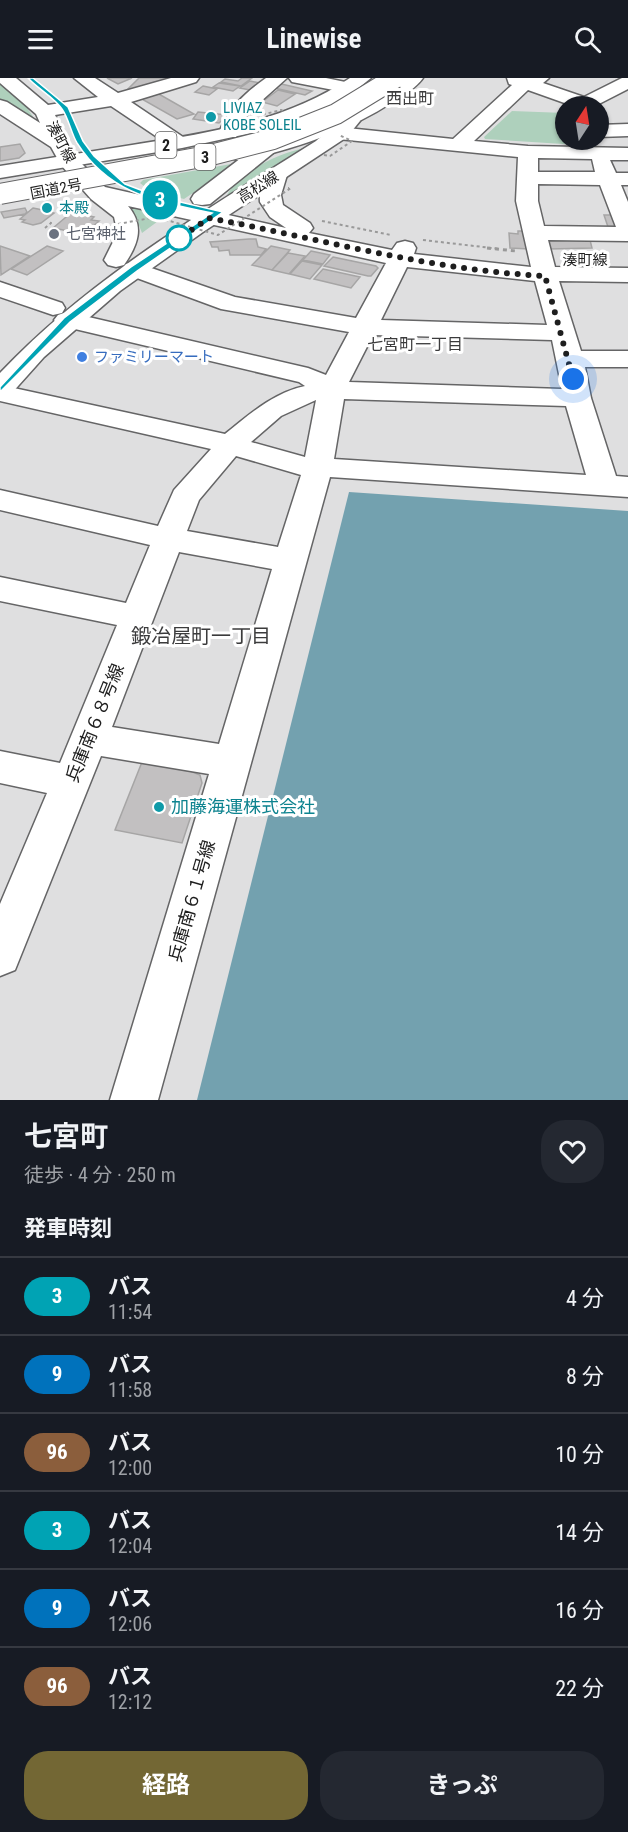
<!DOCTYPE html>
<html lang="ja">
<meta charset="utf-8">
<style>
body{margin:0;font-family:"Roboto Condensed","Noto Sans JP",sans-serif;background:#242831;color:#f1f3f6;height:100vh;display:flex;flex-direction:column;font-size:22px;white-space:nowrap}
*{box-sizing:border-box;margin:0}
p{font-size:20px;color:#9ea1a6}
.icon{flex:none;width:33px;height:33px;fill:none;stroke:currentColor;stroke-width:2;stroke-linecap:round;stroke-linejoin:round}
.map{position:relative;height:1022px;overflow:hidden}
.details{display:flex;flex-direction:column;background:#171b24;flex:1}
.details>*{flex:none}
.badge{padding:0 12px;border-radius:20px;font-size:21px;line-height:39px}
.needle{width:39px;rotate:12deg}
.tools{position:absolute;left:555px;top:18px;display:grid;gap:12px}
.tools a{display:grid;place-items:center;width:54px;height:54px;border-radius:50%;background:#171b24;box-shadow:0 2px 4px #0004;font-size:30px}
.you{position:absolute;width:30px;height:30px;margin:-15px;border:4px solid #fff;border-radius:50%;background:#1a73e8;box-shadow:0 0 0 9px #1a73e833}
.map>.badge{position:absolute;translate:-50% -50%;box-shadow:0 0 0 3px #fff}
h2{padding:0 24px;font-size:22px;line-height:54px}
.round{display:grid;place-items:center;flex:none;width:63px;height:63px;border-radius:24px;background:#242831}
.summary{display:flex;align-items:center;justify-content:space-between;height:102px;padding:0 24px}
h1{font-size:28px;font-weight:700;line-height:45px}
.cta{display:flex;gap:12px;margin-top:auto;padding:12px 24px}
.cta a{flex:1;height:69px;border-radius:24px;background:#736734;color:#fff;font-size:24px;font-weight:700;line-height:69px;text-align:center}
.cta a+a{background:#242831;color:#f1f3f6}
ul{padding:0;list-style:none}
li{display:flex;align-items:center;gap:18px;height:78px;padding:0 24px;border-top:2px solid #363941}
li div{flex:1}
li b{display:block;font-size:22px}
li em{font-style:normal}
li .badge{min-width:66px;font-weight:700;text-align:center}
header{display:flex;justify-content:space-between;align-items:center;height:78px;padding:0 24px;background:#171b24;font-size:27px;font-weight:700}
.map>svg:first-child{display:block}
.green{fill:#aed0bc}
.water{fill:#73a1af}
.building{fill:#c2c0c1;stroke:#a6a5a5;stroke-width:1.5}
.lines{fill:none;stroke-linecap:round;stroke-linejoin:round}
.minor-casing{stroke:#656566;stroke-width:3}
.major-casing{stroke:#656566;stroke-width:3}
.highway-casing{stroke:#656566;stroke-width:3}
.path-far1{stroke:#999;stroke-width:2;stroke-dasharray:3 3;stroke-linecap:butt}
.path{stroke:#999;stroke-width:3;stroke-dasharray:4 4;stroke-linecap:butt}
.minor{fill:#fff;fill-rule:evenodd}
.major{fill:#fff;fill-rule:evenodd}
.highway{fill:#fff;fill-rule:evenodd}
.highway-bridge-casing{stroke:#656566;stroke-width:22;stroke-linecap:butt}
.path-bridge{stroke:#999;stroke-width:2;stroke-dasharray:3 3;stroke-linecap:butt}
.highway-bridge{stroke:#fff;stroke-width:20}
.line{fill:#00a3b4;stroke:#fff;stroke-width:1.5}
.walk{stroke:#1e1e1e;stroke-width:6;stroke-dasharray:0 10.8}
.culture-dot{fill:#0f9aa8;stroke:#fff;stroke-width:2}
.worship-dot{fill:#6b7280;stroke:#fff;stroke-width:2}
.stop-dot{fill:#fff;stroke:#00a3b4;stroke-width:3}
.shop-dot{fill:#3f7fe0;stroke:#fff;stroke-width:2}
.labels{text-anchor:middle;stroke-width:6;stroke-linejoin:round;paint-order:stroke}
.far-culture-label{font-size:15px;fill:#0d838f;stroke:#fff;text-anchor:start}
.far-street-label{font-size:15px;fill:#1e1e1e;stroke:#fff}
.far-worship-label{font-size:15px;fill:#5b616d;stroke:#fff;text-anchor:start}
.far-shop-label{font-size:15px;fill:#366cbe;stroke:#fff;text-anchor:start}
.far-neighbourhood-label{font-size:16px;fill:#3b3b3c;stroke:#fff}
.shield{fill:#fff;stroke:#626262;stroke-width:1.5}
.shield-label{font-size:16px;font-weight:bold;fill:#1e1e1e}
.street-label{font-size:18px;fill:#1e1e1e;stroke:#fff}
.culture-label{font-size:18px;fill:#0d838f;stroke:#fff;text-anchor:start}
.neighbourhood-label{font-size:20px;fill:#3b3b3c;stroke:#fff}
</style>
<header><svg class="icon" aria-label="menu" viewBox="0 0 24 24"><path d="M4 6h16M4 12h16M4 18h16"/></svg>Linewise<svg class="icon" aria-label="search" viewBox="0 0 24 24"><circle cx="10" cy="10" r="6"/><path d="M15 15l6 6"/></svg></header>
<div class="map">
<svg width="628" height="1022" viewBox="0 0 628 1022">
<rect width="100%" height="100%" fill="#dfdfe0"/>
<path class="green" d="M0,6L21,21L38,46L0,23Z
M512,33L565,35L566,62H583L584,65L579,67L485,61L484,59Z
M305,70L226,119C238,94 279,75 305,70Z
M231,86L233,88L184,121L149,112L140,105L143,102Z
M131,127L169,135L142,155L135,137L129,130Z"/>
<path class="water" d="M349,414L628,433V1022H197Z"/>
<path class="building" d="M107,0H132L118,6Z
M139,0H180L129,15L126,13Z
M242,0H252L241,8L221,4L225,1L238,3Z
M250,3L264,6L255,13L240,10Z
M219,5L240,8L233,13L213,9Z
M277,5L312,13L305,17L270,9Z
M203,8L217,11L209,17L195,14Z
M278,12L295,16L277,28L262,24Z
M157,15L194,36L177,41L140,20Z
M198,34L228,37L219,45L193,41Z
M20,66L25,75L19,80L0,83V69Z
M25,130L27,134L25,136L4,140L1,134Z
M33,130L38,131L54,135L41,145L33,147L22,144L25,142L20,141Z
M72,134L94,139L91,142L99,143L84,156L53,150Z
M604,137H617L622,153L609,152Z
M518,153H528L529,171L510,170L509,155L518,156Z
M546,158H589L592,170L549,171Z
M249,161H256L258,169L266,171L261,177H230L229,172L219,173L218,169H212L210,164Z
M0,168L30,178L1,197Z
M47,168L63,173L27,197L11,191Z
M271,168L290,172L272,192L252,187Z
M311,173L330,177L323,186L303,182Z
M288,175L305,178L289,196L272,192Z
M333,179L376,188L378,190L371,198H368L324,188Z
M302,183L322,187L310,201L290,196Z
M323,191L360,199L351,210L314,201Z
M142,684L190,693L200,697L202,705L182,765L115,752Z"/>
<g class="lines">
<defs>
<path id="minor" d="M0,0H16L48,27L98,19L74,0H95L118,15L171,0H199L196,4L131,24L186,61L189,65L186,69H172L111,28L55,37L77,81L105,109L286,150L270,139L260,124C259,112 263,102 270,93L277,91L284,93L287,97L281,117L283,127L310,145L313,150L309,155L392,172L397,165L405,163L413,165L416,170L414,176L531,189L516,123L518,79L328,60L321,58L318,54L321,50L328,48L453,61L512,7L509,6L507,0H549L543,5L584,19L622,0H628V11L595,28H573L528,12L474,63L528,68L628,70V82H610L616,95H628V107H621L628,124V163L548,162L555,189L628,190V204L559,203L581,273H628V289H585L591,320L616,398L628,399V419L330,399L158,1022H110L209,696L101,678L15,892L0,898V826L47,715L0,705V673L60,685L117,547L0,523V499L126,525L150,467L0,432V412L158,448L174,412L211,371L0,323V307L225,356C250,336 273,315 305,308L299,304L58,247L54,242L58,237L67,234L308,290L326,297L349,254L221,231L126,196L122,191L126,186L134,184L235,219L356,240L386,185L128,128C145,148 138,167 124,187L116,189L108,187L104,182L115,160L117,152L114,139L91,121L61,87L51,69L0,36V22L7,24L40,45L36,36L0,5ZM538,80L592,81L595,94H538ZM538,106L600,107L616,149L544,148L538,123ZM407,189L535,203L547,247L381,242ZM373,257L552,262L562,311L349,304ZM344,321L566,328L586,397L334,381ZM316,322L305,379L251,364L281,338ZM236,378L301,397L278,469L187,453L199,422ZM179,474L272,491L219,666L112,649Z
M266,0H287L249,34L236,59H222L219,55C228,30 245,15 266,0Z
M289,0H326L355,6L358,10L355,14L349,15L292,4Z
M628,46V58L598,59V47Z
M0,204L62,225L65,230L62,235L53,237L0,219Z"/>
<path id="major" d="M350,37L357,39L360,43L347,59L203,154L120,213L44,279L10,317L0,319V295C91,199 205,133 316,63C325,56 341,39 350,37Z
M291,45L298,47L301,51L298,55L210,126L202,127L194,126L191,121L194,116L284,47Z"/>
<path id="highway" d="M350,0H371L346,20L322,32L270,51L182,70L0,100V88C44,81 88,74 132,67C208,55 285,44 350,0Z
M402,0H423C417,9 404,17 394,23C347,54 296,70 241,83L234,81L231,77L234,73C298,57 348,40 402,0Z"/>
</defs>
<use href="#minor" class="minor-casing"/>
<use href="#major" class="major-casing"/>
<use href="#highway" class="highway-casing"/>
<path class="path-far1" d="M322,143L391,157
M45,150L51,145L48,144
M87,157L93,153
M423,162L500,171"/>
<path class="path" d="M487,170L516,173"/>
<use href="#minor" class="minor"/>
<use href="#major" class="major"/>
<use href="#highway" class="highway"/>
<defs>
<path id="highway-bridge" d="M0,116L207,78L273,61L336,36L395,0"/>
</defs>
<use href="#highway-bridge" class="highway-bridge-casing"/>
<path class="path-bridge" d="M264,40L261,37L281,32L285,34
M324,77L330,78L352,63L339,57
M118,146L156,139L218,157L291,110H288"/>
<use href="#highway-bridge" class="highway-bridge"/>
</g>
<path class="line" d="M28,0H33L68,29L83,63L94,78L125,106L159,119L223,134L137,193L70,244L0,314V309L64,240L131,189L212,135C156,123 110,117 77,65C71,55 69,41 62,31C54,19 38,11 28,0Z"/>
<g class="lines">
<path class="walk" d="M179,160L172,165L209,140C321,161 430,192 545,198L573,301"/>
</g>
<g class="culture-dot">
<circle cx="211" cy="39" r="6"/>
<circle cx="47" cy="130" r="6"/>
<circle cx="159" cy="729" r="6"/>
</g>
<circle class="worship-dot" cx="54" cy="156" r="6"/>
<circle class="stop-dot" cx="179" cy="160" r="12"/>
<circle class="shop-dot" cx="82" cy="279" r="6"/>
<g class="labels">
<g class="far-culture-label">
<text x="223" y="35">LIVIAZ<tspan x="223" dy="17">KOBE SOLEIL</tspan></text>
<text x="59" y="135">本殿</text>
</g>
<g class="far-street-label">
<text transform="translate(61 64) rotate(62)" y="5">湊町線</text>
<text transform="translate(258 109) rotate(-32)" y="5">高松線</text>
<text transform="translate(56 111) rotate(-11)" y="5">国道2号</text>
<text x="585" y="187">湊町線</text>
</g>
<g class="far-worship-label">
<text x="66" y="161">七宮神社</text>
</g>
<g class="far-shop-label">
<text x="94" y="284">ファミリーマート</text>
</g>
<g class="far-neighbourhood-label">
<text x="410" y="26">西出町</text>
<text x="415" y="272">七宮町一丁目</text>
</g>
<g class="shield">
<rect x="155.5" y="54" width="21" height="26" rx="4.5"/>
<rect x="194.5" y="66" width="21" height="26" rx="4.5"/>
</g>
<g class="shield-label">
<text x="166" y="73">2</text>
<text x="205" y="85">3</text>
</g>
<g class="street-label">
<text transform="translate(95 645) rotate(-68)" y="6">兵庫南６８号線</text>
<text transform="translate(192 823) rotate(-74)" y="6">兵庫南６１号線</text>
</g>
<g class="culture-label">
<text x="171" y="735">加藤海運株式会社</text>
</g>
<g class="neighbourhood-label">
<text x="201" y="565">鍛冶屋町一丁目</text>
</g>
</g>
</svg>
<div class="tools">
<a><svg class="needle" viewBox="-14 -14 28 28"><path d="M0-13l5 13h-10z" fill="#e53935"/><path d="M0 13l5-13h-10z" fill="#9ea1a6"/></svg></a>
</div>
<div class="you" style="left:573px;top:301px"></div>
<b class="badge" style="left:160px;top:122px;background:#00a3b4;color:#fff">3</b>
</div>
<section class="details">
<div class="summary"><div><h1>七宮町</h1><p>徒歩 · 4 分 · 250 m</p></div><a class="round"><svg class="icon" aria-label="heart" viewBox="0 0 24 24"><path d="M12 20l-8-8c-3-5 5-10 8-4 3-6 11-1 8 4z"/></svg></a></div>
<h2>発車時刻</h2>
<ul>
<li><span class="badge" style="background:#00a3b4;color:#fff">3</span><div><b>バス</b><p>11:54</p></div><em>4 分</em></li>
<li><span class="badge" style="background:#0072bc;color:#fff">9</span><div><b>バス</b><p>11:58</p></div><em>8 分</em></li>
<li><span class="badge" style="background:#8b5e3c;color:#fff">96</span><div><b>バス</b><p>12:00</p></div><em>10 分</em></li>
<li><span class="badge" style="background:#00a3b4;color:#fff">3</span><div><b>バス</b><p>12:04</p></div><em>14 分</em></li>
<li><span class="badge" style="background:#0072bc;color:#fff">9</span><div><b>バス</b><p>12:06</p></div><em>16 分</em></li>
<li><span class="badge" style="background:#8b5e3c;color:#fff">96</span><div><b>バス</b><p>12:12</p></div><em>22 分</em></li>
</ul>
<div class="cta"><a>経路</a><a>きっぷ</a></div>
</section>
